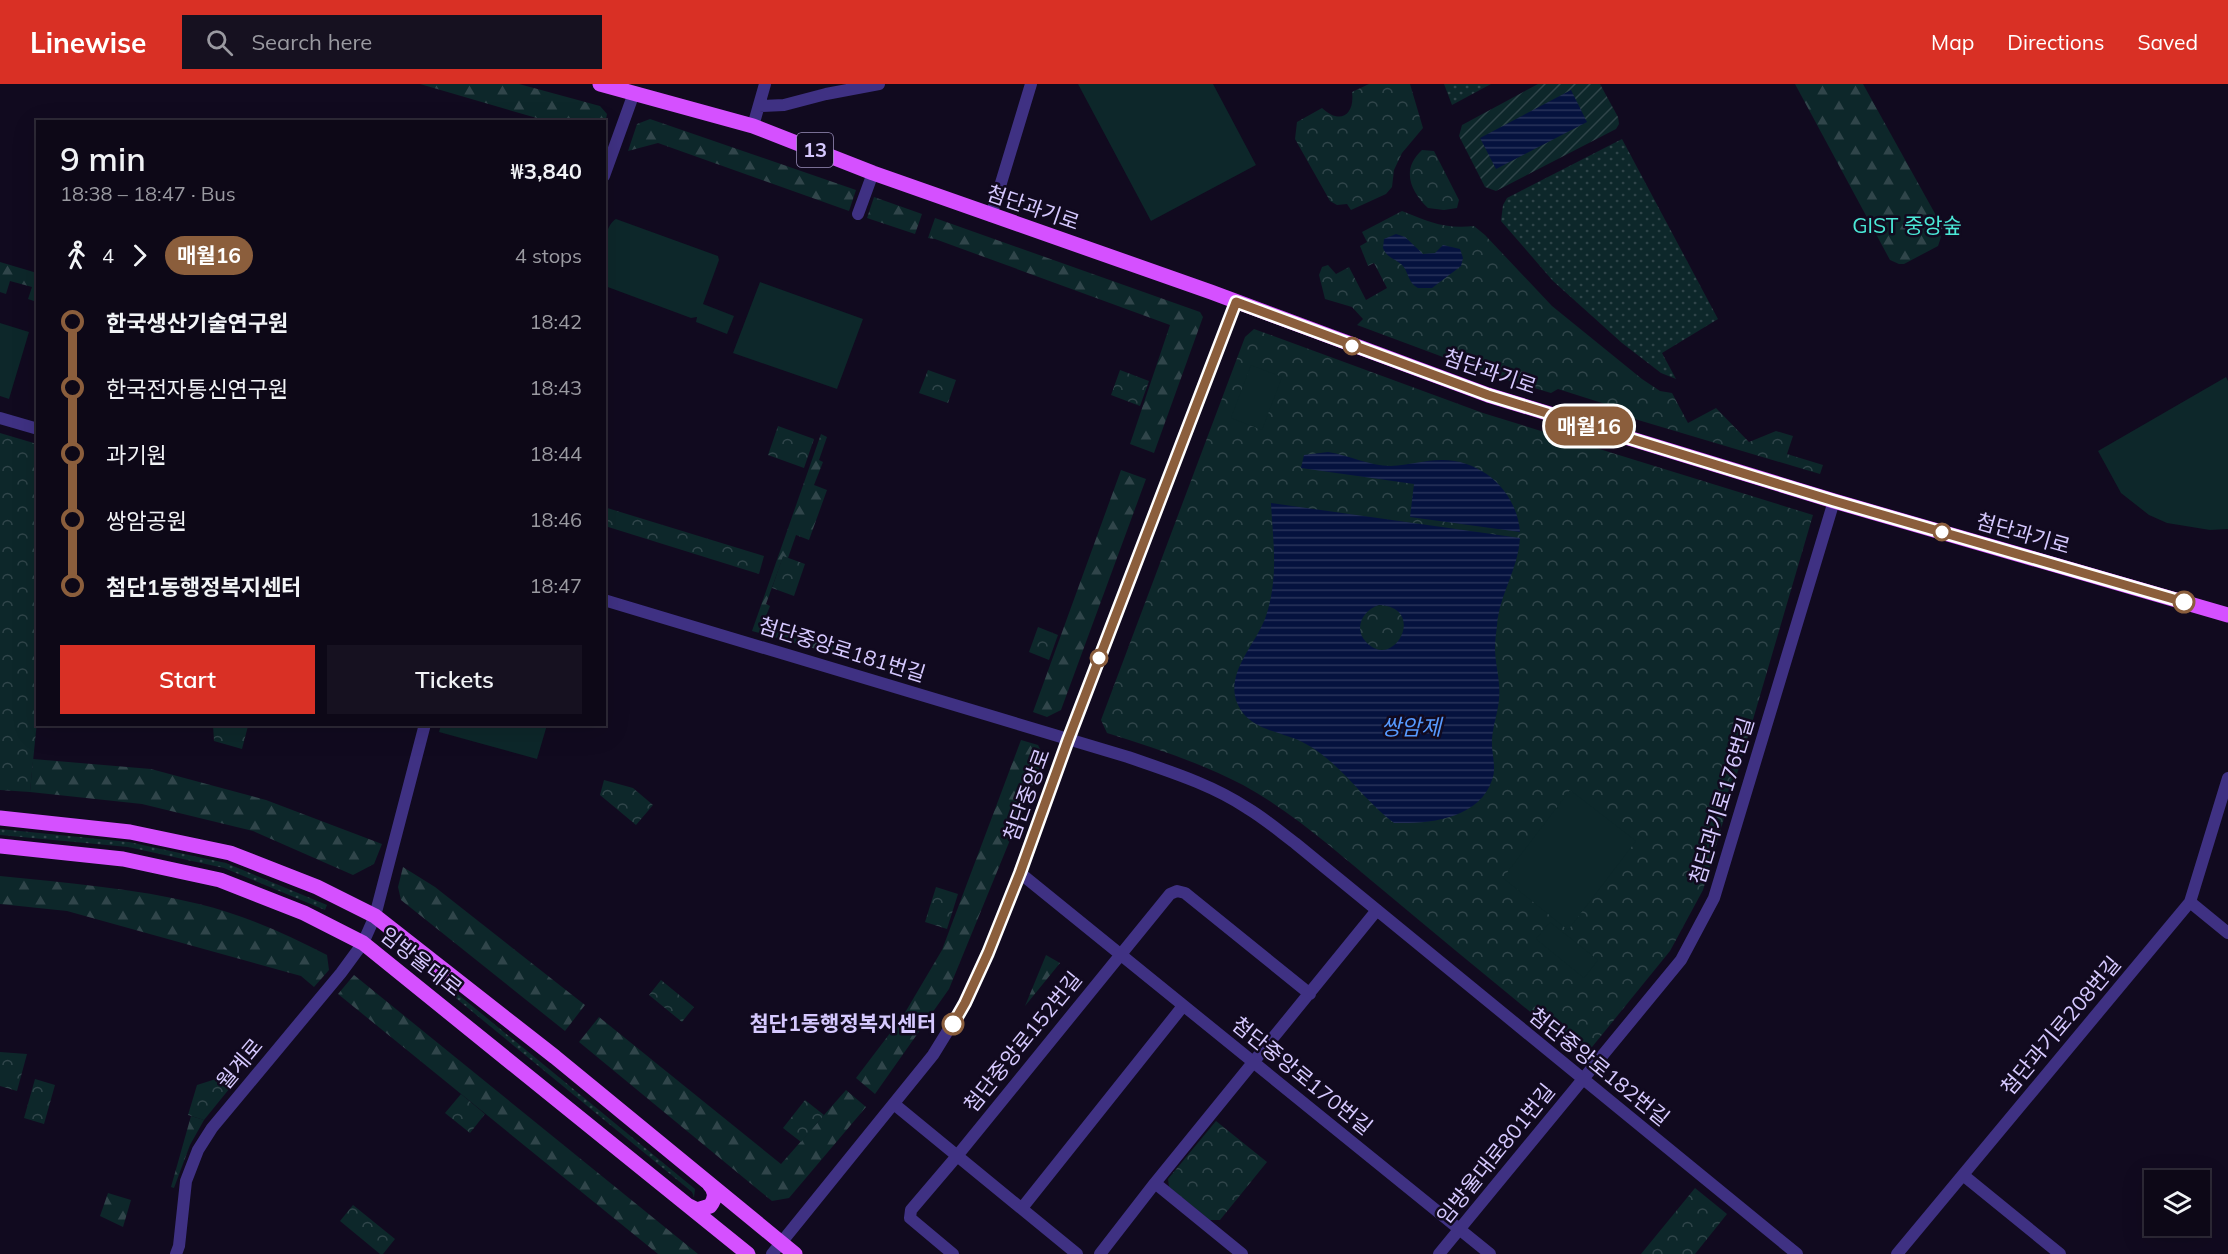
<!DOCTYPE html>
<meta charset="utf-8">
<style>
body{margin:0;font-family:Mulish,"Noto Sans KR",sans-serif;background:#161120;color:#f1f3f6;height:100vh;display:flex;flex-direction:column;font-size:22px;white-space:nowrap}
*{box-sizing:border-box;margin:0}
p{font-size:20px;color:#9a9aa1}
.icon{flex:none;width:33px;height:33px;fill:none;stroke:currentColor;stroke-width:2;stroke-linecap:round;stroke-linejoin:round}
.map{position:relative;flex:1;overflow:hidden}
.drawer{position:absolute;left:36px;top:36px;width:570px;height:606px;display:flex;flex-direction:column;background:#0d0817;border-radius:0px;box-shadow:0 6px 24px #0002,0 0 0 2px #2d2936}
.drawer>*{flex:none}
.badge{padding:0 12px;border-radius:20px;font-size:21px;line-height:39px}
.buttons{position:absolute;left:2144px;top:1086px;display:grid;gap:12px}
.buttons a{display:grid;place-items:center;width:66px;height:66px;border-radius:0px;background:#0d0817;box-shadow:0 6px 24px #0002,0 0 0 2px #2d2936;font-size:30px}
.map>.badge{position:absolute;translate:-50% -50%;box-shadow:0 0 0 3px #fff}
.legs{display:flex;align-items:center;gap:9px;height:66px;padding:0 24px;font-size:20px}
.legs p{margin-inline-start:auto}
.overview{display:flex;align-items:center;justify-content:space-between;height:102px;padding:0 24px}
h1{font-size:33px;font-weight:600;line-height:45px}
.button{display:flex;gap:12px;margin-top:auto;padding:12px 24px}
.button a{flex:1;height:69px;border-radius:0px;background:#d93025;color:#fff;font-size:24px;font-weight:600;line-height:69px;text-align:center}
.button a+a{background:#161120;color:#f1f3f6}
ul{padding:0 24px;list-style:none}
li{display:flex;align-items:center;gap:21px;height:66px;font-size:22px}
li i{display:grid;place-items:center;width:9px;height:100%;margin:0 8px;background:currentColor}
li i::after{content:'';width:15px;height:15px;margin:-8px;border:4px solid;border-radius:50%;background:#0d0817}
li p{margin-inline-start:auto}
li:first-child i{background:linear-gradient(#0000 50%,currentColor 0)}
li:last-child i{background:linear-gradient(currentColor 50%,#0000 0)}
header{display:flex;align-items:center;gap:36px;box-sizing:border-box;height:84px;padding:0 30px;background:#d93025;color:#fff}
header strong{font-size:28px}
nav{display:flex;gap:33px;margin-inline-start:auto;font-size:21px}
.search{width:420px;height:54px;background:#161120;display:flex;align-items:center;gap:15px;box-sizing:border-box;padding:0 21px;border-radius:0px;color:#9a9aa1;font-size:22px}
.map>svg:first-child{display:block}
.grass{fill:url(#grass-dots)}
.forest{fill:url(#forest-firs)}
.park{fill:url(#park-crowns)}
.garden{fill:url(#garden-furrows)}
.pitch{fill:#0d272a}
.water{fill:url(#water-rules);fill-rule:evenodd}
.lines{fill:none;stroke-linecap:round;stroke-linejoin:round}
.minor{stroke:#3f3183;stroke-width:12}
.major{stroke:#d550ff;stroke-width:15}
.line-1-casing{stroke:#fff;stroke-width:14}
.line-1{stroke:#8b5e3c;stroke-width:9}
.stop-1-dot{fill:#fff;stroke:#8b5e3c;stroke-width:3}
.labels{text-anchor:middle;stroke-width:5;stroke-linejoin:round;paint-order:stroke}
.shield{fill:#110a1f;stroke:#9b90bc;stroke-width:1.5}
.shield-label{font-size:20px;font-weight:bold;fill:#d6c9ff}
.street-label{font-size:21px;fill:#d6c9ff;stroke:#110a1f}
.park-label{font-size:21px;fill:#4be9d7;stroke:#110a1f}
.stop-label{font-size:21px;font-weight:bold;fill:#d6c9ff;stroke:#110a1f;text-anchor:end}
.water-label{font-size:22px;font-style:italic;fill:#579aff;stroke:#110a1f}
</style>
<header>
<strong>Linewise</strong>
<div class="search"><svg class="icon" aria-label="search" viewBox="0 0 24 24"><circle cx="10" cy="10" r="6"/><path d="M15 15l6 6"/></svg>Search here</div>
<nav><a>Map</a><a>Directions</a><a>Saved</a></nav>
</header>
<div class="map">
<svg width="2228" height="1170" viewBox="0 0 2228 1170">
<defs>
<pattern id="grass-dots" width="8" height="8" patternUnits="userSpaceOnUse" patternTransform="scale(1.5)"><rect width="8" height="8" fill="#0d272a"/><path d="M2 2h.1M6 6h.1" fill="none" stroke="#30454a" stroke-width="1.8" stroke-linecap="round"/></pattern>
<pattern id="forest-firs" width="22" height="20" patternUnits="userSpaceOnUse" patternTransform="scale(1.5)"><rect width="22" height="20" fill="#0d272a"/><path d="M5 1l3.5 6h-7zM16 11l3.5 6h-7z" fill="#30454a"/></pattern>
<pattern id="park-crowns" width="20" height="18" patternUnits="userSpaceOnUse" patternTransform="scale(1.5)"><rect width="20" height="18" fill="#0d272a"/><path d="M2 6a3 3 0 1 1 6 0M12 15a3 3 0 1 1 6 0" fill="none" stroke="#30454a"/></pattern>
<pattern id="garden-furrows" width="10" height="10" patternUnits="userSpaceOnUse" patternTransform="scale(1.5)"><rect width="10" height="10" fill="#0d272a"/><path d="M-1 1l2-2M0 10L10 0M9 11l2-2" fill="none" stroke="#30454a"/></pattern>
<pattern id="water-rules" width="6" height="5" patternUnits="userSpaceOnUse" patternTransform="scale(1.5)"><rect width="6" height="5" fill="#05123e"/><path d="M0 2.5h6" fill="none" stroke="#29335b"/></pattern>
</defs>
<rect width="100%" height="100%" fill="#110a1f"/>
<path class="grass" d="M1444,0H1491L1452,21Z
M1622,55L1718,235L1662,269L1676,295L1661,289L1622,259L1553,197L1501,137L1503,121L1507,114Z
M0,745L129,758L226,779L327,821L325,826L224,784L128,763L0,751Z
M454,907L695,1105L694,1113L692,1108L452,911L450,913Z"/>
<path class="forest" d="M420,0H519L600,22L607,30L605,40L604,38L547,37Z
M1795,0H1863L1943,144L1939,147L1941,153L1938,162L1904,180H1899L1890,176Z
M650,35L856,106L849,127L658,59L628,67L637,40Z
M874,113L922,130L915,150L867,134Z
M935,134L1200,228L1203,233L1154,369L1130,360L1170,241L935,155L928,154Z
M0,178L37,189V218L28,215L32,203L10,197L6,210L0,208Z
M821,350L827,353L819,376L823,378L814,401L827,406L809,456L796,451L788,474L783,473L766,520L770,522L764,537L847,567L845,573L752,547Z
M1121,386L1146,395L1061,626L1047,633L1033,628Z
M1021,656L1038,661L1044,673L949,905L875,1010L856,994L903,932L942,866Z
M33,675L151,685L266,716L382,760L374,780L353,791L253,747L142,720L30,708Z
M403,783L435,803L585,921L565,947L401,816L398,803Z
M0,792C67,799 134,804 199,820C244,831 286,850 327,871L329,886L314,903L301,892L67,827L0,820Z
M1046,871L1060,879L1025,922Z
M354,891L698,1170H658L338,910Z
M599,933L781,1080L846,1006L866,1023L789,1114L772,1117L579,958Z
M191,1032L204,1036L190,1061L174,1104L171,1103Z
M108,1109L131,1116L123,1143L100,1132Z"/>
<path class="park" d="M1369,0H1410L1423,44L1402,69L1394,86L1392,103L1386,110L1351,126L1347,120L1337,121L1330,117L1295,55L1297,38L1322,24C1340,41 1355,31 1352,8Z
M1422,66L1434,67L1459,116L1457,124L1444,126L1428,124C1410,107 1401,85 1422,66Z
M1402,127C1429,138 1444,145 1474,142L1485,151L1552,222L1642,295L1660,307L1672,309L1688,339L1716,324L1749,358L1776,347L1793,352L1787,370L1823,381L1820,390L1628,333L1624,326L1558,305L1551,309L1494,292L1357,241L1363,235L1352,223L1325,215L1319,191L1322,183L1328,181L1336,190L1349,183L1366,216L1387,204L1374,179L1368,182L1360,162L1367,158L1362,148Z
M1254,245L1483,329L1813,431L1703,806L1670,867L1592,963L1580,966L1574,964C1511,912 1447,860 1384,807C1339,770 1294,729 1243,701C1199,678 1154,664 1107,649L1101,636L1245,253Z
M928,286L956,296L948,319L919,309Z
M1120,286L1149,297L1140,322L1111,311Z
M778,342L814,355L804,384L768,371Z
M0,349L37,360L38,627L30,708L0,706Z
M604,423L764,472L759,490L605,442Z
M783,472L805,480L794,512L772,504Z
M1038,543L1058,551L1049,576L1029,568Z
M243,641L248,642L242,665L214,657L213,641Z
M604,696L633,704L653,721L636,741L600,711Z
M936,803L958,810L947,845L925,838Z
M661,896L694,923L682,938L649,911Z
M0,968L27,970L17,1007L0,1002Z
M219,994L234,999L204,1036L188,1031L197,1001Z
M35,995L55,1001L44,1040L24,1034Z
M461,1010L485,1030L470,1049L445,1029Z
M805,1016L824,1031L801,1058L783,1044Z
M1216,1037L1267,1078L1220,1136H1210L1169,1103L1168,1095Z
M1695,1104L1727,1130L1695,1170H1641Z
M353,1121L395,1155L383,1170H380L340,1137Z"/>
<path class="garden" d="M1538,0H1600L1618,33L1619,40L1616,45L1496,107L1485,103L1459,52L1462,41Z"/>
<path class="pitch" d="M1078,0H1213L1256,81L1151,137Z
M616,135L718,172L719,176L703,220L734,232L727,250L696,238L697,233L691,234L605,202C604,185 600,144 616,135Z
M760,198L863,235L837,305L733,269Z
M0,239L29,248L9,315L0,312Z
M1251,281L1282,293L1262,346L1231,334Z
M2226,293L2228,297V445L2210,446L2167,439L2149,431L2121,409L2098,367Z
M441,641V640L547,641L537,675L439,648Z
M1570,706L1636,757L1568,846L1503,794Z
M1550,838L1598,876L1584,894L1536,855Z"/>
<path class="water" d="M1571,6L1587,38L1496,85L1480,54Z
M1396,150L1405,153L1423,170L1435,169L1443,161L1460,165L1463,174L1461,182L1432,204H1418C1407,198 1409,187 1401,180C1394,174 1387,174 1383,164L1384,155Z
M1328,368C1349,371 1369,382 1391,382C1408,381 1425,376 1442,376C1483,376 1517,408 1520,448L1410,433L1414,400L1301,384L1304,371Z
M1271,419L1520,454C1518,486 1499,511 1497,542C1496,549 1495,557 1495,564C1495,581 1501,598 1499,615C1498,628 1493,641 1492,655C1491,668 1497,684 1492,696C1479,735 1429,740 1394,739C1363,716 1341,679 1306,660C1282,646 1247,648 1236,616C1227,586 1257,559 1266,532C1279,492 1273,459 1271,419ZM1379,521C1428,523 1394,588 1366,558C1353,544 1363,526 1379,521Z"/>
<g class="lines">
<path class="minor" d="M759,22L784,21L826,10L879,0
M753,42L765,0
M604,92L634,9
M858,130L873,89
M991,132L1031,0
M0,334L38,345
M604,516L1128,673C1168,687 1211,700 1247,724C1264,734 1279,747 1295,759L1797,1170
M1020,789L1490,1170
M2190,818L2228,849
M894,1020L1077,1170
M1963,1091L2060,1170
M1155,1099L1242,1170
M1022,1124L1183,922
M176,1170L179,1162L186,1097L198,1066L212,1044L341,889L363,859L375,832L425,640
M772,1170L933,971L965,919L988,869L1020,789L1068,656L1236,218
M953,1170L910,1134L911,1126L957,1072L1170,810L1177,807L1185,809L1310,910
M1100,1170L1155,1099L1377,826
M1439,1170L1681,876L1714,814L1834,417
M1897,1170L2190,818L2228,694"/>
<path class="major" d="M600,0L753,42L873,89L1211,208L1488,311L1834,417L2228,531
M0,734L130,748L230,769L317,803L375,832L555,973L795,1170
M0,762L123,775L220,796L304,829L363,859L748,1170
M689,1122L697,1126L710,1122C716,1114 716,1107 709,1100"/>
</g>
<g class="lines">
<defs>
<path id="line-1" d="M953,940L965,919L988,869L1020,789L1068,656L1236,218L1488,311L1834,417L2184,518"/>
</defs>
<use href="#line-1" class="line-1-casing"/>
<use href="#line-1" class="line-1"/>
</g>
<g class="stop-1-dot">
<circle cx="1352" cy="262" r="8"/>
<circle cx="1942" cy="448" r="8"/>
<circle cx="2184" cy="518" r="10"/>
<circle cx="1099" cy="574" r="8"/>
<circle cx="953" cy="940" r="10"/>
</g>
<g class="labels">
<rect class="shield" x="797" y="49" width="36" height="34" rx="4.5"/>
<g class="shield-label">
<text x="815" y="73">13</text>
</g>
<g class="street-label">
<text transform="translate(1033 124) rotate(19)" y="7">첨단과기로</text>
<text transform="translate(1490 288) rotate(19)" y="7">첨단과기로</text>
<text transform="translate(2023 450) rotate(16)" y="7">첨단과기로</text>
<text transform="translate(842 566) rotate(17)" y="7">첨단중앙로181번길</text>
<text transform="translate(1027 711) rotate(-70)" y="7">첨단중앙로</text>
<text transform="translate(1722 717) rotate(-73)" y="7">첨단과기로176번길</text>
<text transform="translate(421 878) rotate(38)" y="7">임방울대로</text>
<text transform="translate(2061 942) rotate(-50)" y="7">첨단과기로208번길</text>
<text transform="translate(1023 958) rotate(-51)" y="7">첨단중앙로152번길</text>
<text transform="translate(240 980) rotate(-50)" y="7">월계로</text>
<text transform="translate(1599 983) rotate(39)" y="7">첨단중앙로182번길</text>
<text transform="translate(1302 992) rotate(39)" y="7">첨단중앙로170번길</text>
<text transform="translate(1496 1070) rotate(-51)" y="7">임방울대로801번길</text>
</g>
<g class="park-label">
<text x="1907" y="149">GIST 중앙숲</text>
</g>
<g class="stop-label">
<text x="936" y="947">첨단1동행정복지센터</text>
</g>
<g class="water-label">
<text x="1411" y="651">쌍암제</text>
</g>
</g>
</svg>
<div class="buttons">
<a><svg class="icon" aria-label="layers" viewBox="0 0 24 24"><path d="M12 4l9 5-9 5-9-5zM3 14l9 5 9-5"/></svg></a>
</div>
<b class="badge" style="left:1589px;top:342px;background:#8b5e3c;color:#fff">매월16</b>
<section class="drawer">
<div class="overview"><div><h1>9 min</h1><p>18:38 – 18:47 · Bus</p></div><b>₩3,840</b></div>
<div class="legs"><svg class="icon" aria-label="walk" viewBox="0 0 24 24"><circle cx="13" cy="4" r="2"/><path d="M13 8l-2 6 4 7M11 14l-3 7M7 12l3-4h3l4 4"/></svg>4<svg class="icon" aria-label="forward" viewBox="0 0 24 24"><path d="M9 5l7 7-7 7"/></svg><b class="badge" style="background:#8b5e3c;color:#fff">매월16</b><p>4 stops</p></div>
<ul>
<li><i style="color:#8b5e3c"></i><b>한국생산기술연구원</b><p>18:42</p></li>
<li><i style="color:#8b5e3c"></i><span>한국전자통신연구원</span><p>18:43</p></li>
<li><i style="color:#8b5e3c"></i><span>과기원</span><p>18:44</p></li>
<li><i style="color:#8b5e3c"></i><span>쌍암공원</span><p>18:46</p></li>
<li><i style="color:#8b5e3c"></i><b>첨단1동행정복지센터</b><p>18:47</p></li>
</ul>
<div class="button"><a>Start</a><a>Tickets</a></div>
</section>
</div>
